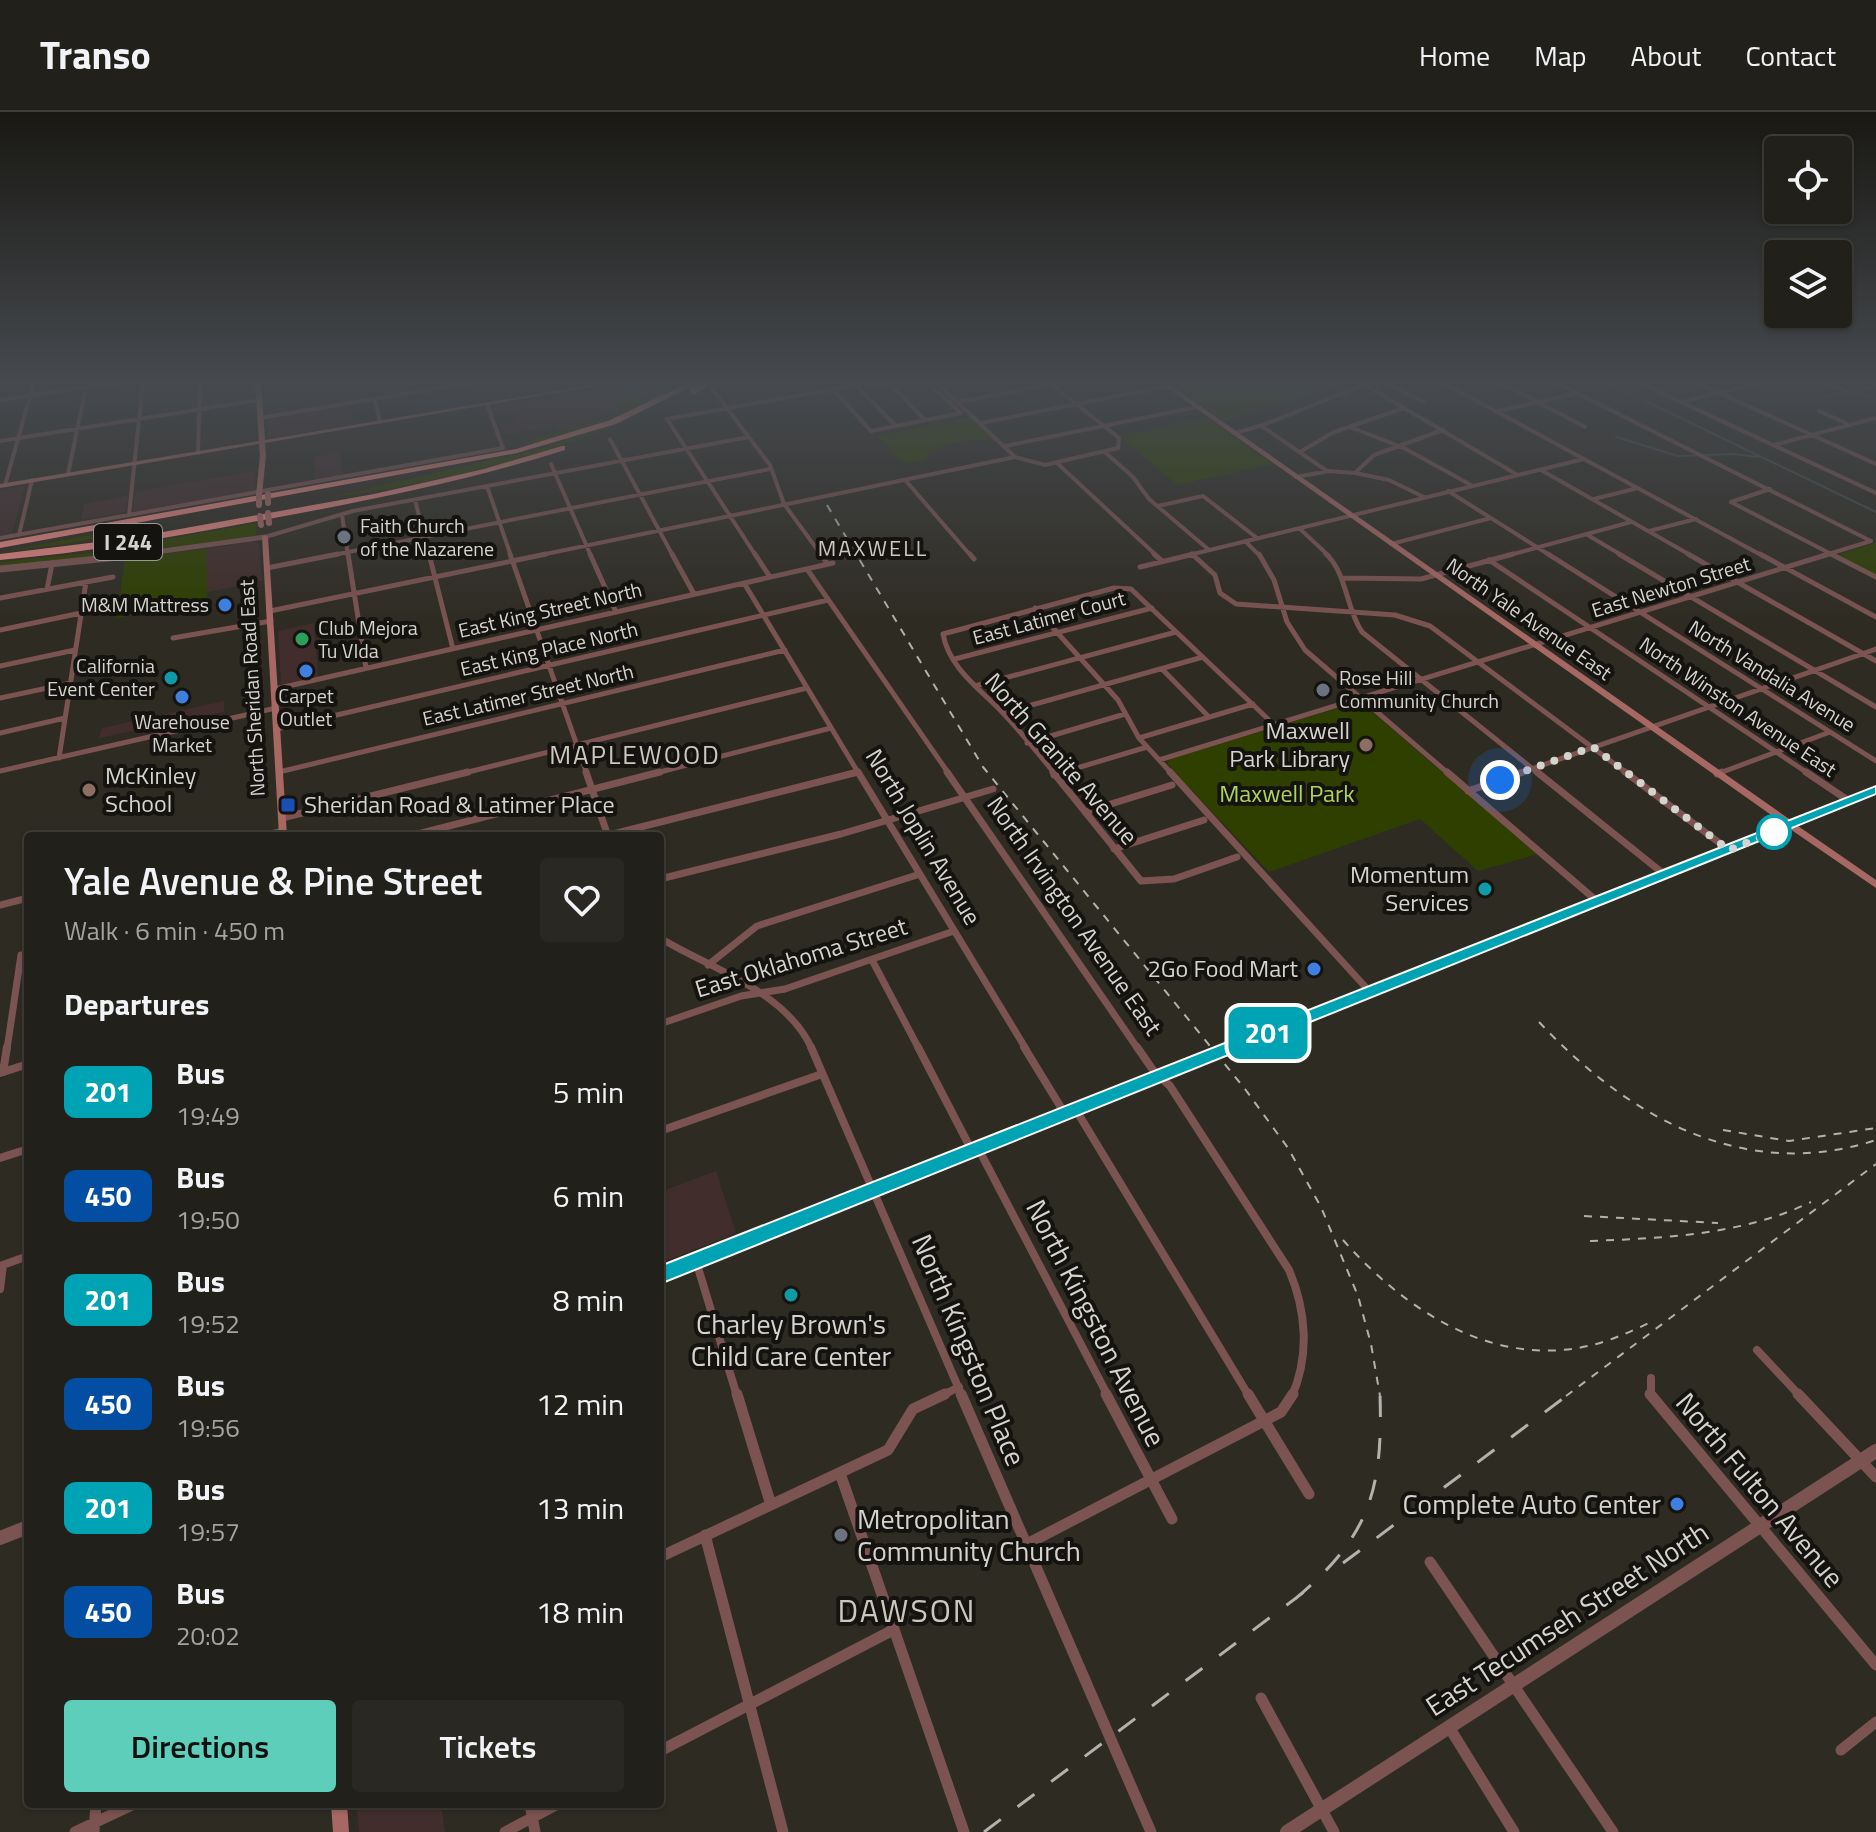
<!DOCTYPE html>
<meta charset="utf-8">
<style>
body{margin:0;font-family:"Titillium Web",sans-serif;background:#2a2823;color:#f1f3f6;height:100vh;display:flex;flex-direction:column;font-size:30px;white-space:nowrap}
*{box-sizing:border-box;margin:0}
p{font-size:26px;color:#a2a3a2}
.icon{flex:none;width:44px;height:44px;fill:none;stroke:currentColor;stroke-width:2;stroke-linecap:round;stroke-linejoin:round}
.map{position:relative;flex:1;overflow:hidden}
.details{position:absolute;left:24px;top:720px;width:640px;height:976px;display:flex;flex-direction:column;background:#22201a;border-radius:8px;box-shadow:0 2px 6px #0004,0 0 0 2px #3f3e39}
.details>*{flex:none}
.badge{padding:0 16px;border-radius:12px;font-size:28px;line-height:52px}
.controls{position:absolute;left:1764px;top:24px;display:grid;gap:16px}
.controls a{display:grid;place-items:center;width:88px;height:88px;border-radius:8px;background:#22201a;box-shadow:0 2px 6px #0004,0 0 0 2px #3f3e39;font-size:40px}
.you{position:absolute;width:40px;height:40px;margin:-20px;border:6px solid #fff;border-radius:50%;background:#1a73e8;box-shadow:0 0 0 12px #1a73e833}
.map>.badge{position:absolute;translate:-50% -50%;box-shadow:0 0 0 4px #fff}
h2{padding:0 40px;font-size:30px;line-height:72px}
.round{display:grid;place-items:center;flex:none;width:84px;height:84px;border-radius:8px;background:#2a2823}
.overview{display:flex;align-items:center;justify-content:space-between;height:136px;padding:0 40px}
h1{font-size:38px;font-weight:600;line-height:60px}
.action{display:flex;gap:16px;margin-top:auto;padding:16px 40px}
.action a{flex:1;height:92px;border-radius:8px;background:#5cceba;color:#111;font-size:32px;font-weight:600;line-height:92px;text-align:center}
.action a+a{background:#2a2823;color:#f1f3f6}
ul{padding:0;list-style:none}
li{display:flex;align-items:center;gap:24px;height:104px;padding:0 40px}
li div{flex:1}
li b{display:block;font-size:30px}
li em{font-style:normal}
li .badge{min-width:88px;font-weight:700;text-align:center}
header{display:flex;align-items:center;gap:48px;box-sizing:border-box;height:112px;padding:0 40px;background:#22201a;border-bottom:2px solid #3f3e39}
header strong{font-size:38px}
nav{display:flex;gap:44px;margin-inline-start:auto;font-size:28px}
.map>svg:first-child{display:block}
.commercial{fill:#412d2c}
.green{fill:#2e3f00}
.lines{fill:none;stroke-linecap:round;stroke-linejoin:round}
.stream{stroke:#434d4f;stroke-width:2}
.minor-far4{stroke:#7b5350;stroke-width:4}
.minor-far3{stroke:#7b5350;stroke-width:5}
.minor-far2{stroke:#7b5350;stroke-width:7}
.minor-far1{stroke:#7b5350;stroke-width:8}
.minor{stroke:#7b5350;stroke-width:11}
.tertiary-far2{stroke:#7b5350;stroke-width:5}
.tertiary-far1{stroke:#7b5350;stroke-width:7}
.tertiary{stroke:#7b5350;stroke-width:14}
.secondary{fill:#a76863;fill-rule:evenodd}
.motorway{fill:#e88680;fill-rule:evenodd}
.rail-far1{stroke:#b4b1ab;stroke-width:2;stroke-dasharray:8 8;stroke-linecap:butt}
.rail{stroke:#b4b1ab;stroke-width:3;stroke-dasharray:21 21;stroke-linecap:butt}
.secondary-bridge{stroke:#a76863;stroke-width:6}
.motorway-bridge{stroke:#e88680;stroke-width:8}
.line{fill:#00a3b4;stroke:#fff;stroke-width:2}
.walk{stroke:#d5d3cd;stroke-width:8;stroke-dasharray:0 14.4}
.worship-dot{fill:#6b7280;stroke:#151310;stroke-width:3}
.shop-dot{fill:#3f7fe0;stroke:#151310;stroke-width:3}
.leisure-dot{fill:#2e9e5b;stroke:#151310;stroke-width:3}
.culture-dot{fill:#0f9aa8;stroke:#151310;stroke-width:3}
.education-dot{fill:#8d6e63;stroke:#151310;stroke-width:3}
.transit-dot{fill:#1a4fb4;stroke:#151310;stroke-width:3}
.stop-dot{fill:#fff;stroke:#00a3b4;stroke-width:4}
.labels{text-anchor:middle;stroke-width:8;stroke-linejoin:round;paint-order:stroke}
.far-poi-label{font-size:20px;fill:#d5d3cd;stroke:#151310;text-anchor:start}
.far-street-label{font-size:20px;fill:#d5d3cd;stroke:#151310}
.shield{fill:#151310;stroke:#9b9994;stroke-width:2}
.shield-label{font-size:22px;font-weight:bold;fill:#d5d3cd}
.far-neighbourhood-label{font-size:22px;letter-spacing:2px;fill:#ccc7bc;stroke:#151310}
.poi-label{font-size:24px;fill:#d5d3cd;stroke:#151310;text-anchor:end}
.street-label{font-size:24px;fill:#d5d3cd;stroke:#151310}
.park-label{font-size:24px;fill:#add35f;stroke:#151310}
.neighbourhood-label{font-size:26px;letter-spacing:2px;fill:#ccc7bc;stroke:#151310}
.near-street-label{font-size:28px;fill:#d5d3cd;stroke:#151310}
.near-poi-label{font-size:28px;fill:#d5d3cd;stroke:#151310}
.near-neighbourhood-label{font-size:32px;letter-spacing:2px;fill:#ccc7bc;stroke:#151310}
</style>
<header>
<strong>Transo</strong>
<nav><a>Home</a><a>Map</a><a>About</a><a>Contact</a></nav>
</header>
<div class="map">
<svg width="1876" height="1720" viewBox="0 0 1876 1720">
<rect width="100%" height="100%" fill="#2e2b22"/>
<path class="commercial" d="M637,270H674L643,286L638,287L634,281L613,285L618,298L560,319L552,314L505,323L500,313L516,310L512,299L495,302L493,295Z
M350,296L354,312L268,326L266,306L319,297L320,301Z
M339,340L344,363L316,369L313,345Z
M254,359L255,378L252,380L133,400L134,380Z
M25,374L12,422L0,423V378Z
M128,384L126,400L81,408L84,392Z
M254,429L259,432L262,469L207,480V437Z
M314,511L318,565L281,573L278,519Z
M224,589V600L99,626L102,616Z
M716,1059L736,1121L660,1151V1080Z
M356,1692H441L445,1720H359Z"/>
<path class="green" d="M676,270H689C639,297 587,316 533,333L532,328L604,307L622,298L614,285L633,281L639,290Z
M1169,270H1341C1305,288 1263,296 1225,309Z
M644,301C542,347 437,371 328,386L546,335Z
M970,305L996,329C970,326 953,330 929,340L926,348L904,351L877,324Z
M1207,306L1273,352L1177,373L1119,324Z
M257,411L256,424L221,431L0,455V450L89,441Z
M170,413L66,432L0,440L96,422Z
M1876,431V464L1837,443Z
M207,437V488L117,506L125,446Z
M1359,590L1364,593L1538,742L1478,759L1420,707L1269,760L1167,652L1170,647Z"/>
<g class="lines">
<path class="stream" d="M1606,270L1876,400
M1820,286L1854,280L1876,286
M1616,325L1678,344L1734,342L1758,345"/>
<path class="minor-far4" d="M707,270L770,353L784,392L822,444
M888,270L925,308
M927,270L961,301
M936,270L1015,345
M1384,270L1424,290
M1442,270L1763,444
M1499,270L1585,315
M1555,270L1871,429
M1638,270L1876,381
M1695,270L1876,352
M1825,270L1846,279
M856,273L896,314
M1365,273L1516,362
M869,274L890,270
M1866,276L1876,274
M835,280L871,319L961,301
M375,287L380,310
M0,288L121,270
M958,290L1064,270
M1681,290L1763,270
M1498,299L1578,281
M1819,299L1850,313
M260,306L475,270
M981,311L1168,274
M1263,315L1327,359
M1350,315L1404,336L1471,373
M1234,321C1284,310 1328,282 1378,270
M610,327L673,444
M0,329L259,288
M1774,333L1876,306
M1005,334L1197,295
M1300,340L1334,320L1404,296
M198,341L200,270
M1106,341L1133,365L1149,387L1209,438
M1057,351L1157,444
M551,352L591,444
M1541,358L1692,444
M1355,361L1389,368L1424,385
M68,362L87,270
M1296,365L1329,359L1355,361L1374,343L1443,318
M906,369L971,444
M5,373L34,270
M487,374L511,444
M1448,379L1551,444
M1594,387L1638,376
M415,388L429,444
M1731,390L1835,444
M1731,390L1770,377
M1158,394L1203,384L1257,426
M129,403L143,270
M342,403L348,444
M1299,416L1329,444
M1649,419L1696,407
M1586,422L1623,444
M19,423L32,368
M265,425L353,399L749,325
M0,426L503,336L487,292
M1245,429L1260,444
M1391,432L1491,406
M328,444L770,357
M536,444L1015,345L1045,353L1118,336L1119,326L1049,270
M756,444L667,307L873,270
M1185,444L1584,347
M1506,444L1631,410
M1822,444L1871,429"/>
<path class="minor-far3" d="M348,442L366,556
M429,442L453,537
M510,442L587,662
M590,442L616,500
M672,442L694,482
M755,442L770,465
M820,442L828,452
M970,442L974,447
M1154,442L1162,449
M1192,442L1215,463L1220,481L1236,492L1395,503L1430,514L1628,662
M1259,442L1274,468L1287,510L1305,538L1449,662
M1326,442C1347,461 1346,497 1362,520L1539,662
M1548,442L1876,649
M1619,442L1876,595
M1688,442L1876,549
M1760,442L1876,505
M1831,442L1876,465
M1489,448L1809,662
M1140,455L1194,442
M267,456L338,442
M807,457L949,662
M1342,466L1421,467L1513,442
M744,471L859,662
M47,477L52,452
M0,486L113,465
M1035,496L1118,588L1139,626L1172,662
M270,499L546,442
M0,518L81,501
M173,526L271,509
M955,547L1152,496
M0,554L75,538
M1162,557L1209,605
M975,574L1176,520
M275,577L833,451
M0,586L71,571
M1003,601L1203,545
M277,617L828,488
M0,621L65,606
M1139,626L1253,592
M1027,631L1125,602
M59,646L86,470
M1159,648L1829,442
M0,659L276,596
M279,660L785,538
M460,662L807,576
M652,662L831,616
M850,662L858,660
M1055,662C1038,641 1021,620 1002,600C980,577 949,556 943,522L1114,476L1131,477L1268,607
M1057,662L1147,635
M1517,662L1876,537
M1717,662L1830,620"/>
<path class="minor-far2" d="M586,660L608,724
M858,660L1026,937
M947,660L1138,937
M1053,660L1141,769L1174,767L1237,745
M1170,660L1370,880
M1447,660L1598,790
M1537,660L1665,763
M1625,660L1729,738
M1806,660L1849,689
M1717,662L1722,660
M1054,663L1064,660
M1468,679L1523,660
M1085,700L1172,673
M282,706L468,660
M263,724L283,719
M410,724L660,660
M605,724L858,660
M1114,737L1204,708
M660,767L841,722L993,677
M0,793L28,786
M660,826C711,857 786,879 812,937
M872,848L919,937
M708,853L757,814L920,762
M660,912L741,884L785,877L954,819
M7,937L21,843"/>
<path class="minor-far1" d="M811,935L962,1284
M918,935L972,1039
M1024,935L1065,1002
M1137,935L1153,958L1170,974L1289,1158C1306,1198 1310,1243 1292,1284
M3,960L7,935
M0,961L28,952
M1076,998L1249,1284
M660,1019L822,962
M978,1036L1108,1284
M0,1046L28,1037
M696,1149L737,1284
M0,1154L28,1144
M0,1177L3,1153
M1757,1238L1800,1284
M1651,1266V1284
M941,1284L959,1275"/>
<path class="minor" d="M737,1282L771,1393
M961,1282L1151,1720
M1106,1282L1172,1407
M1248,1282L1309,1382
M1650,1282L1876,1553
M1798,1282L1876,1365
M840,1361L964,1720
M705,1423L783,1720
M1027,1432L1281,1300L1293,1282
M660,1445L888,1338L913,1297L945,1282
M1430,1450L1613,1720
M1261,1586L1334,1720
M1449,1615L1514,1720
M1841,1638L1876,1610
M660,1639L893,1518
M530,1692L535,1720
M75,1720L134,1692
M94,1720L96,1692
M505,1720L558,1692"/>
<path class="tertiary-far2" d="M127,444L265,425"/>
<path class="tertiary-far1" d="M0,457L147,442"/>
<path class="tertiary" d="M0,1426L28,1415
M1287,1720L1876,1339"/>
<path class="secondary" d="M255,270H261L265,328L608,270H621L265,331L266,343L262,383L259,385L256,383L260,343L259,332L0,376V372L259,329Z
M1159,270H1166L1792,709L1876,676V682L1798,714L1876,768V776L1790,717L660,1169V1157L1784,712Z
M265,423L268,425L287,724H279L262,425Z
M331,1692H347L349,1720H333Z"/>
<path class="motorway" d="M690,270H700L616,312L517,341L0,436V430L516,337L610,308Z
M562,334H565V338C464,370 362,390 258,409C172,425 87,441 0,448V442L130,426L374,382L484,357Z"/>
<path class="rail-far1" d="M827,393L983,655L1245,977L1288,1036L1321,1095L1358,1184L1371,1232L1380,1284
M1539,910C1628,1005 1744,1071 1876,1028
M1723,1018L1789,1029L1876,1016
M1584,1104L1718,1111
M1343,1128C1409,1203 1505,1264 1609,1228C1623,1223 1636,1217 1649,1211
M1590,1129C1666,1126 1742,1123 1811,1090
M1566,1284L1876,1052"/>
<path class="rail" d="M1343,1451L1569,1282
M1295,1487C1370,1424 1383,1378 1380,1282
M984,1720L1304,1480"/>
<path class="secondary-bridge" d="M268,382V391
M259,383V393
M268,401L269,411
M260,404L261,413"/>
<path class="motorway-bridge" d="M694,278L707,270"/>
</g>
<linearGradient id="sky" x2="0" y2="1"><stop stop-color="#191813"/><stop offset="0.53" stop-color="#464a4f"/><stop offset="1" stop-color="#464a4f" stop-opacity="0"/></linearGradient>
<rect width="1876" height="511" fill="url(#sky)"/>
<path class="line" d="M1876,674V682L660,1172L653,1170L650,1163L653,1156L660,1154Z"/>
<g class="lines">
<path class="walk" d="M1500,668L1593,635L1729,738L1781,717L1774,720"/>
</g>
<g class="worship-dot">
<circle cx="344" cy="425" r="8"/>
<circle cx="1323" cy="578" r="8"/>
<circle cx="841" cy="1423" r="8"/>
</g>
<g class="shop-dot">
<circle cx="225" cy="493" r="8"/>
<circle cx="306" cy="559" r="8"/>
<circle cx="182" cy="585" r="8"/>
<circle cx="1314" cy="857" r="8"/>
<circle cx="1677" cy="1392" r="8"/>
</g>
<circle class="leisure-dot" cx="302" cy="527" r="8"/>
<g class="culture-dot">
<circle cx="171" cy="566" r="8"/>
<circle cx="1485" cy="777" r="8"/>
<circle cx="791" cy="1183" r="8"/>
</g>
<g class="education-dot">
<circle cx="1366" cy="633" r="8"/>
<circle cx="89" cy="678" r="8"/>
</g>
<rect class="transit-dot" x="280" y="685" width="16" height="16" rx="4"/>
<circle class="stop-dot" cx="1774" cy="720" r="16"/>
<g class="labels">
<g class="far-poi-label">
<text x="360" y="421">Faith Church<tspan x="360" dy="23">of the Nazarene</tspan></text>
<text x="209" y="500" text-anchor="end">M&amp;M Mattress</text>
<text x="318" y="523">Club Mejora<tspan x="318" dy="23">Tu VIda</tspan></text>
<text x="155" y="561" text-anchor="end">California<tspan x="155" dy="23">Event Center</tspan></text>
<text x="1339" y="573">Rose Hill<tspan x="1339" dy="23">Community Church</tspan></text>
<text x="306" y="591" text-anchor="middle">Carpet<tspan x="306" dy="23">Outlet</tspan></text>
<text x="182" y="617" text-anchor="middle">Warehouse<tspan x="182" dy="23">Market</tspan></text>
</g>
<g class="far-street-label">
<text transform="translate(1671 475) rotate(-17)" y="7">East Newton Street</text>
<text transform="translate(550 498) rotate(-13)" y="7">East King Street North</text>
<text transform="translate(1049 506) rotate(-15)" y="7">East Latimer Court</text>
<text transform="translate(1529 507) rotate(35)" y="7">North Yale Avenue East</text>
<text transform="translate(549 537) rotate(-13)" y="7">East King Place North</text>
<text transform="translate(1772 564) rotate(32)" y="7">North Vandalia Avenue</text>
<text transform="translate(252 576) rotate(-93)" y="7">North Sheridan Road East</text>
<text transform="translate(528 583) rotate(-13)" y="7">East Latimer Street North</text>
<text transform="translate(1738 595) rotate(34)" y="7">North Winston Avenue East</text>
</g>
<rect class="shield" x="94" y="412" width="68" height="36" rx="6"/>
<g class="shield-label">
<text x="128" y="438">I 244</text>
</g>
<g class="far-neighbourhood-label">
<text x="873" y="444">MAXWELL</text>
</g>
<g class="poi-label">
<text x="1350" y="627">Maxwell<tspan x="1350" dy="28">Park Library</tspan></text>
<text x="105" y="672" text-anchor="start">McKinley<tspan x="105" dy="28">School</tspan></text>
<text x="304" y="701" text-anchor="start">Sheridan Road &amp; Latimer Place</text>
<text x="1469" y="771">Momentum<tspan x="1469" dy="28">Services</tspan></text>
<text x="1298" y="865">2Go Food Mart</text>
</g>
<g class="street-label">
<text transform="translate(1061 647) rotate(49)" y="8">North Granite Avenue</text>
<text transform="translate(923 725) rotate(59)" y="8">North Joplin Avenue</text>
<text transform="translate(1074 804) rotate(55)" y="8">North Irvington Avenue East</text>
<text transform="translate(801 846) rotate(-17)" y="8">East Oklahoma Street</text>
</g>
<g class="park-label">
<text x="1287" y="690">Maxwell Park</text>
</g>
<g class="neighbourhood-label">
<text x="635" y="652">MAPLEWOOD</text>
</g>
<g class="near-street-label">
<text transform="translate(1096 1211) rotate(63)" y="10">North Kingston Avenue</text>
<text transform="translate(969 1238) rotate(67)" y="10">North Kingston Place</text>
<text transform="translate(1760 1378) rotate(50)" y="10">North Fulton Avenue</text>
<text transform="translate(1567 1507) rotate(-33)" y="10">East Tecumseh Street North</text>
</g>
<g class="near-poi-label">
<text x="791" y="1222">Charley Brown's<tspan x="791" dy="32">Child Care Center</tspan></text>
<text x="1661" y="1402" text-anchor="end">Complete Auto Center</text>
<text x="857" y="1417" text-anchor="start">Metropolitan<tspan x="857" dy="32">Community Church</tspan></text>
</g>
<g class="near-neighbourhood-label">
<text x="907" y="1510">DAWSON</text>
</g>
</g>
</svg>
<div class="controls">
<a><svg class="icon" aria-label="locate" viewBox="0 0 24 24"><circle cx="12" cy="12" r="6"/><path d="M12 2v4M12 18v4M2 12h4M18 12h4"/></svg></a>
<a><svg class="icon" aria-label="layers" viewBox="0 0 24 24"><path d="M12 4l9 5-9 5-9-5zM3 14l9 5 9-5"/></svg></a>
</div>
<div class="you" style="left:1500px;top:668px"></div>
<b class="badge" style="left:1268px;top:921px;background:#00a3b4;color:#fff">201</b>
<section class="details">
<div class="overview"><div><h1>Yale Avenue &amp; Pine Street</h1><p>Walk · 6 min · 450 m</p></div><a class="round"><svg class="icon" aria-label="heart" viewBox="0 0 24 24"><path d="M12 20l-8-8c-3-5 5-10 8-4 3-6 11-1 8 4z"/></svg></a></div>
<h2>Departures</h2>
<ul>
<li><span class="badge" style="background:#00a3b4;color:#fff">201</span><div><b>Bus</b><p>19:49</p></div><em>5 min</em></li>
<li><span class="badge" style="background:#034ea2;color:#fff">450</span><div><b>Bus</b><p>19:50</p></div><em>6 min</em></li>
<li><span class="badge" style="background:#00a3b4;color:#fff">201</span><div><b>Bus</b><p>19:52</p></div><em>8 min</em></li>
<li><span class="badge" style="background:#034ea2;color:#fff">450</span><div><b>Bus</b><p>19:56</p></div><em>12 min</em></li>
<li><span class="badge" style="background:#00a3b4;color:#fff">201</span><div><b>Bus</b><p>19:57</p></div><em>13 min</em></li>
<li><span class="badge" style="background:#034ea2;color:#fff">450</span><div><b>Bus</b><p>20:02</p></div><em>18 min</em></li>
</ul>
<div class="action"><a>Directions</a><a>Tickets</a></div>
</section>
</div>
